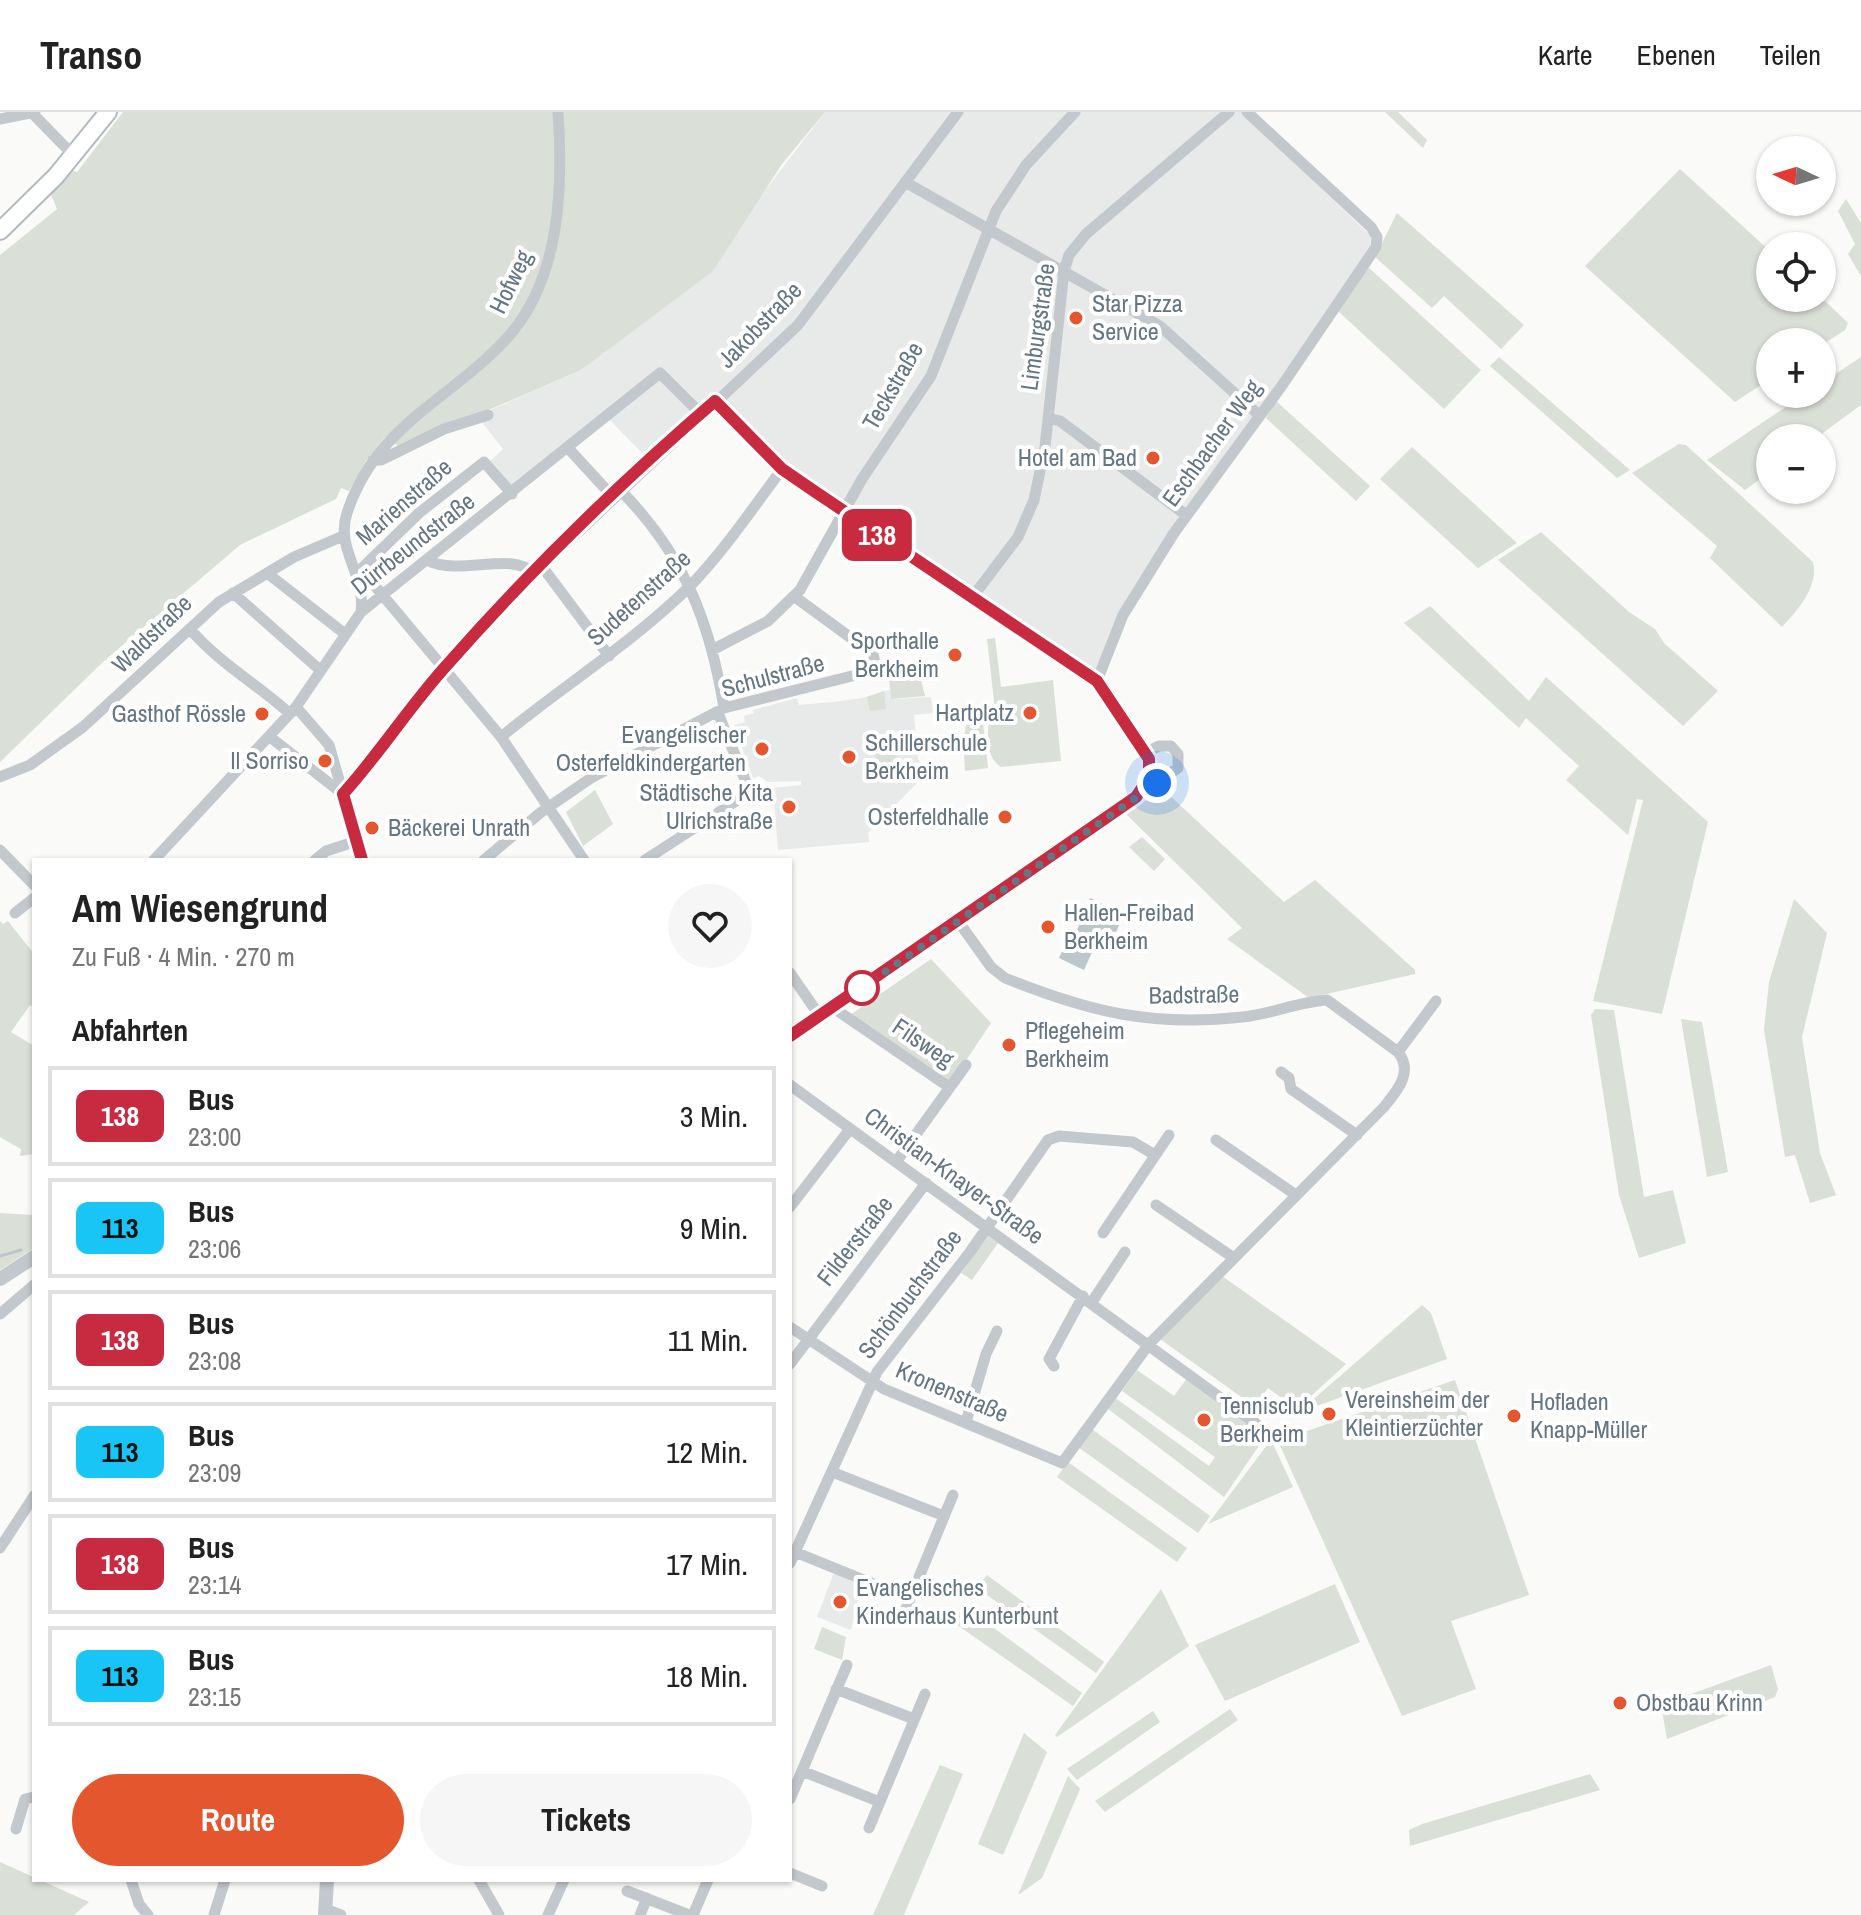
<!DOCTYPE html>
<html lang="de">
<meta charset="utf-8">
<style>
body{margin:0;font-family:"Archivo Narrow",sans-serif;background:#f6f6f6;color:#222;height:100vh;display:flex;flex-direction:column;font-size:30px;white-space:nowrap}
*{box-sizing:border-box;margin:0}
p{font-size:26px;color:#767676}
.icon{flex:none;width:44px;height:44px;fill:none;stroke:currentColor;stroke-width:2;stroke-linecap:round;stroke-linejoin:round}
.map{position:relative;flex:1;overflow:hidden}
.panel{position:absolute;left:32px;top:746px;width:760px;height:1024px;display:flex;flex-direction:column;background:#fff;border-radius:0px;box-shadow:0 2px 6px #0004}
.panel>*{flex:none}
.badge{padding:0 16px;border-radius:12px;font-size:28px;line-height:52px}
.needle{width:52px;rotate:274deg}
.controls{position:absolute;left:1756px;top:24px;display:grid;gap:16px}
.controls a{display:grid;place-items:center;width:80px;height:80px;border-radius:50%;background:#fff;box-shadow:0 2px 6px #0004;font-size:40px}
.you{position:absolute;width:40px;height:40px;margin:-20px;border:6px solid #fff;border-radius:50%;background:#1a73e8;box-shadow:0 0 0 12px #1a73e833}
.map>.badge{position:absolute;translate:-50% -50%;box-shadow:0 0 0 4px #fff}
h2{padding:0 40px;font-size:30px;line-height:72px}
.round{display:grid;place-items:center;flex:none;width:84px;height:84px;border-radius:42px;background:#f6f6f6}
.overview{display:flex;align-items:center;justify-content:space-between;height:136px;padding:0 40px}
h1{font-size:38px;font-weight:800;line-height:60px}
.action{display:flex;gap:16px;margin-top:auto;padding:16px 40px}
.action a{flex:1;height:92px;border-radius:48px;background:#e4572e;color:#fff;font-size:32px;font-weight:800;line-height:92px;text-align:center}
.action a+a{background:#f6f6f6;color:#222}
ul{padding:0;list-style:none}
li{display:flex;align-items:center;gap:24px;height:100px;margin:0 16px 12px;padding:0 24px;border:4px solid #e0e0e0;border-radius:0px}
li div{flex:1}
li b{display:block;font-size:30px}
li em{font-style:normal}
li .badge{min-width:88px;font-weight:700;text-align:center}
header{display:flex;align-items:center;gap:48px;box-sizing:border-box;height:112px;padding:0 40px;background:#fff;border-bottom:2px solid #e0e0e0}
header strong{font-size:38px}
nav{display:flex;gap:44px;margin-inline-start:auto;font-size:28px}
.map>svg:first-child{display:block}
.built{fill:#e8e9e9}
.green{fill:#dadfd7}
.water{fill:#bbc7cb}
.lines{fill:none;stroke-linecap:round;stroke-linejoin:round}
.stream{stroke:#bbc7cb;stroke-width:3}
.secondary-casing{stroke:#b3babf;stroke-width:20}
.minor{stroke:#c3c8cc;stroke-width:11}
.tertiary{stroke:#c3c8cc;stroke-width:14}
.secondary{stroke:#fff;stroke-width:16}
.line-casing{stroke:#fff;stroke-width:18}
.line{stroke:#c82b40;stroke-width:12}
.walk{stroke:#657683;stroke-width:8;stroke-dasharray:0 14.4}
.poi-dot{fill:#e4572e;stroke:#fff;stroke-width:3}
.stop-dot{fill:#fff;stroke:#c82b40;stroke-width:4}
.labels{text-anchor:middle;stroke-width:8;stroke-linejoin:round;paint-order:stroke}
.street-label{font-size:24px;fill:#657683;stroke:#fff}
.poi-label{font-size:24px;fill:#657683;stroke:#fff;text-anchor:start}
</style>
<header>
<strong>Transo</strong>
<nav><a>Karte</a><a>Ebenen</a><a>Teilen</a></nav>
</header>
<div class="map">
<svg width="1861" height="1803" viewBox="0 0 1861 1803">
<rect width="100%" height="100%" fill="#fafaf8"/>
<path class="built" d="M825,0H1241L1371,124L1370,135L1285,261L1177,408L1127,486L1096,558L984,489L805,367L727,297L715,280L645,344L603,301L511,377L489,350L503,337L477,304L581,258L628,222L758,88Z
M890,578L891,587L931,585L933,601L914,603L918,647L925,656L920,668L868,721L869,730L778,738L773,676L801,673V669L768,670L759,664L753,666L734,613L745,610L744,604L754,601L753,598L797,586L799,593L834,590L862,586Z
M837,1462L861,1474L851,1518L817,1505L833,1463Z"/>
<path class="green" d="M123,0H825L782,52L713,159L581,258L401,336L385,325L366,349L349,379L341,376L336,387L240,433L104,549L0,650V143L57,97L50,80L71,58L77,60Z
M1385,0H1398L1427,28L1423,36Z
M1680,57L1770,139V186H1822L1848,211L1845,218L1822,233V230H1770V267L1735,290L1585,154Z
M1846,87L1861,111V164L1848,142L1855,132L1838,99Z
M1397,101L1524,213L1501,237L1444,184L1432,196L1375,145Z
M1368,155L1481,258L1444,297L1338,199Z
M1499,245L1630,358L1617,366L1490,254Z
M1861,245V293L1816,326H1770V360L1745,378L1707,348L1805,282H1822V271Z
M1276,289L1370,374L1356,389L1266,306Z
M1679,332L1686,333L1813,450C1819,475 1797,499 1782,515L1710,446L1717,434L1632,361Z
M1412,335L1517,431L1478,456L1380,367Z
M1541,420L1629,500L1655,517L1664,531L1718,579L1683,614L1498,448Z
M1430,494L1529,589L1546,565L1708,710L1662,902L1593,889L1643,688L1637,687L1628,723L1566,668L1579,654L1526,606L1519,616L1404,511Z
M995,526L1001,575L1053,568L1061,649L1001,655C984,644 987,619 991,599L995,598L987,527Z
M898,558H911L920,564L925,584L891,587L889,567Z
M884,579L886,597L870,599L867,585Z
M983,611L988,656L965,659L964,642H958L957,631H963L966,613Z
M895,630L897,651L876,654L874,631Z
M595,678L613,712L583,734L566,700Z
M1167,681L1284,790L1315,768L1415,858V862L1309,886L1227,827L1242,816L1126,702L1153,684Z
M1142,725L1165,747L1154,759L1129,735Z
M1794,787L1827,821L1802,925L1820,1041L1836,1083L1810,1091L1795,1043L1785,1045L1764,918L1769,870Z
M0,809L3,812L8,809L34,842V895L30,893L11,920L34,934V1042L20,1044L21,1037L0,1025Z
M931,847L991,911L955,965L947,969L850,903Z
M1595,897L1614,898L1644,1085L1673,1078L1686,1131L1639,1146L1619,1083L1591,903Z
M1681,907L1702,910L1728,1060L1707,1065Z
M0,1101L34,1103V1136L0,1158Z
M988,1124L998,1131L972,1168L961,1161Z
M1222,1164L1346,1252L1297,1297L1268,1276L1254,1294L1160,1227Z
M1422,1193L1431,1201L1447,1247L1311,1296L1309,1291Z
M1137,1258L1174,1284L1187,1266L1265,1325L1224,1385L1107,1296L1114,1285L1209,1354L1215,1345L1122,1279Z
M1455,1268L1529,1483L1451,1509L1476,1577L1402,1604L1278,1329Z
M1092,1317L1210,1404L1198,1421L1078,1335Z
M1273,1332L1293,1375L1208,1412L1267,1333Z
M1068,1350L1187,1436L1177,1450L1057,1365Z
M987,1463L1104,1550L1096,1561L977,1476Z
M1335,1472L1360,1530L1225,1589L1195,1533Z
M1161,1477L1189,1534L1057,1625L1055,1623Z
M964,1494L1082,1581L1073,1594L953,1510Z
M822,1515L846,1525L842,1548L814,1537Z
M1771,1553L1778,1577L1775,1585L1667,1627L1661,1593Z
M1230,1597L1238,1608L1105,1700L1095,1689Z
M1153,1599L1160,1610L1077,1668L1067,1657Z
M1024,1621L1047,1640L1003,1743L978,1732Z
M940,1653L963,1662L904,1803H873Z
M1590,1662L1600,1678L1410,1734L1409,1718L1422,1712Z
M1068,1664L1080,1677L1042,1766L1018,1783Z
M0,1750L89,1790L74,1803H0Z"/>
<path class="water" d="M1090,786L1124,802L1116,820L1102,818L1084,858L1059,846L1068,826L1073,828Z"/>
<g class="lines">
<path class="stream" d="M0,1144L21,1138"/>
<defs>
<path id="secondary" d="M0,119L56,64L108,0"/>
</defs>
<use href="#secondary" class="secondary-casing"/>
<path class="minor" d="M33,2L74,44
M0,7L35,0
M905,70L1160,214L1259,303
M715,289L782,357L814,379L1097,569L1147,640L1150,659L1144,678
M1048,306L1060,309L1186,403
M568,336L613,385
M373,348H381L444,317L488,303
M620,378C683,441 710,509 724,596
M429,449C460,464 512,439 533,461
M541,453L609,544
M358,460L370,468L501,625L584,748
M358,460L419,401L484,350L512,382
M267,461L345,522
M233,481L320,558
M971,487L1018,425L1034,388L1045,335L1064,159L1069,143L1086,122L1229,0
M361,500C366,462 335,437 347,401C376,312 451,288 508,225C561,166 563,74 558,0
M190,517C218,550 257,572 289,601
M712,538L768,509L800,478L862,367L931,264L996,99L1026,53L1075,0
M1097,569L1123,503L1174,421L1281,275L1376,135L1377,125L1371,115L1247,0
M296,595L329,633L362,748
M270,625L343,682
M501,625C564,573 634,530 692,472C726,436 753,396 782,357
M0,665L30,653L83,615L219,490L294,445L343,424
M343,682L373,649L443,557L503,491L798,213L958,0
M0,738L34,773
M154,748L296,595L361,500L660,261L701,302
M315,748L326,739L357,729
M484,748L540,701L591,666L724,596L872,559L875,551L873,542L795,485
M645,748L750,680L718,601
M15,801L34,786
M790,861L819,903
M832,895L949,975
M790,923L1178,656V642L1171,634H1159L1147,640
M1398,940L1436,889
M1281,960L1289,966L1291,977L1357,1023
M790,973L1273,1324
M1216,1028L1296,1083
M896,1050L966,953
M1156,1093L1234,1146
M790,1095L850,1017
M1103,1121L1169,1023
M1092,1190L1125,1140
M0,1202L34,1173
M790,1215L884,1277L1062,1351L1149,1232L1384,995C1397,979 1414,960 1398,940L1327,888C1298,890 1271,902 1243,905C1151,915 1090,900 1005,866L991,855L958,809
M790,1252L926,1071
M1054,1254L1049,1247L1083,1184
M966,1310L986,1242L997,1219
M832,1360L944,1404
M0,1436L34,1384
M795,1440L908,1486
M790,1451L877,1260L970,1140L1048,1028L1059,1024L1133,1030L1155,1043
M902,1506L953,1383
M836,1577L914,1607
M802,1659L880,1690
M790,1687L847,1553
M869,1716L925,1582
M16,1717L25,1687L34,1685
M790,1761L822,1774
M131,1768L139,1792L148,1803
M479,1768L499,1803
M627,1779L689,1803
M325,1797L341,1803
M214,1803L225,1768
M548,1803L564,1768
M640,1803L647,1786
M693,1803L708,1768"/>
<path class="tertiary" d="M0,1167L34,1145
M325,1803L327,1768"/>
<use href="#secondary" class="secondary"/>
</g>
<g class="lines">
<defs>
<path id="line" d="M362,748L343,682C380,641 409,595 446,554C527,462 622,369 715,289L782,357L814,379L1097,569L1149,647V666L1136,685L790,924"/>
</defs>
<use href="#line" class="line-casing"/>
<use href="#line" class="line"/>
<path class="walk" d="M862,876L1157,671"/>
</g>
<g class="poi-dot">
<circle cx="1076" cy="206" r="8"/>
<circle cx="1153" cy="346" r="8"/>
<circle cx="955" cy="543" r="8"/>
<circle cx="1030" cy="601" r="8"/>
<circle cx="262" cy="602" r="8"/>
<circle cx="762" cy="637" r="8"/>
<circle cx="849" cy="645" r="8"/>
<circle cx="325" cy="649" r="8"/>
<circle cx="789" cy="695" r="8"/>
<circle cx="1005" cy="705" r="8"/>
<circle cx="372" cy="716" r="8"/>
<circle cx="1048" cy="815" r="8"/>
<circle cx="1009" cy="933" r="8"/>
<circle cx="1329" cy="1302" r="8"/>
<circle cx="1514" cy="1304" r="8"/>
<circle cx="1204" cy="1308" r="8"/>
<circle cx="840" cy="1490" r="8"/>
<circle cx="1620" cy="1591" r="8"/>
</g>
<circle class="stop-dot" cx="862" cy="876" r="16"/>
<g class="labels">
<g class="street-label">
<text transform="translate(511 170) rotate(-64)" y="8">Hofweg</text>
<text transform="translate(760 213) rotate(-46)" y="8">Jakobstraße</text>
<text transform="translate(1038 215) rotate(-82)" y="8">Limburgstraße</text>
<text transform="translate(893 274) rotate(-60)" y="8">Teckstraße</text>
<text transform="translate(1212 331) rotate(-54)" y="8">Eschbacher Weg</text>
<text transform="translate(404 390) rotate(-41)" y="8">Marienstraße</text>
<text transform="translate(413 432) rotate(-38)" y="8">Dürrbeundstraße</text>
<text transform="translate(639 486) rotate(-42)" y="8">Sudetenstraße</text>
<text transform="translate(152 522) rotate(-44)" y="8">Waldstraße</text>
<text transform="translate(773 564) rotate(-15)" y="8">Schulstraße</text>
<text transform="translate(1194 883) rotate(-1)" y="8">Badstraße</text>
<text transform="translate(923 931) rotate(34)" y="8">Filsweg</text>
<text transform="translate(954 1064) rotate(36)" y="8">Christian-Knayer-Straße</text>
<text transform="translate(855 1129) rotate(-52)" y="8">Filderstraße</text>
<text transform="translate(910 1182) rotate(-53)" y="8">Schönbuchstraße</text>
<text transform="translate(952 1280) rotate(23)" y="8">Kronenstraße</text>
</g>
<g class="poi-label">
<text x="1092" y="200">Star Pizza<tspan x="1092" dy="28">Service</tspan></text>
<text x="1137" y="354" text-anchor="end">Hotel am Bad</text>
<text x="939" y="537" text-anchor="end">Sporthalle<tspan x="939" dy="28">Berkheim</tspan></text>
<text x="1014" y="609" text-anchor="end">Hartplatz</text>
<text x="246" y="610" text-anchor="end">Gasthof Rössle</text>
<text x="746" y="631" text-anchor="end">Evangelischer<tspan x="746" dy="28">Osterfeldkindergarten</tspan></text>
<text x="865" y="639">Schillerschule<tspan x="865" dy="28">Berkheim</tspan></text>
<text x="309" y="657" text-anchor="end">Il Sorriso</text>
<text x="773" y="689" text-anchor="end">Städtische Kita<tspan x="773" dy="28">Ulrichstraße</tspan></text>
<text x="989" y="713" text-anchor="end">Osterfeldhalle</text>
<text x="388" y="724">Bäckerei Unrath</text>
<text x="1064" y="809">Hallen-Freibad<tspan x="1064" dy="28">Berkheim</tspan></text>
<text x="1025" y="927">Pflegeheim<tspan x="1025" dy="28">Berkheim</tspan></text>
<text x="1345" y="1296">Vereinsheim der<tspan x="1345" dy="28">Kleintierzüchter</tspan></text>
<text x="1530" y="1298">Hofladen<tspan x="1530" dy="28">Knapp-Müller</tspan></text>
<text x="1220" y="1302">Tennisclub<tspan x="1220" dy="28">Berkheim</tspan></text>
<text x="856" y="1484">Evangelisches<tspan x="856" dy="28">Kinderhaus Kunterbunt</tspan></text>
<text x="1636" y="1599">Obstbau Krinn</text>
</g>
</g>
</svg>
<div class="controls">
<a><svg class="needle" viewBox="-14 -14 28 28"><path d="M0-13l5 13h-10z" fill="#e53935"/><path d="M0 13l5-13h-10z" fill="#767676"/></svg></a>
<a><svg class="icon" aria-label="locate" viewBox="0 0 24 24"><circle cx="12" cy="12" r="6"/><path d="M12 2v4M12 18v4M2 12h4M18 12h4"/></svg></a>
<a>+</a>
<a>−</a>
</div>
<div class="you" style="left:1157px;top:671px"></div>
<b class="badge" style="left:877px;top:423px;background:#c82b40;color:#fff">138</b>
<section class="panel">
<div class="overview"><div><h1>Am Wiesengrund</h1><p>Zu Fuß · 4 Min. · 270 m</p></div><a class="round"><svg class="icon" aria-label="heart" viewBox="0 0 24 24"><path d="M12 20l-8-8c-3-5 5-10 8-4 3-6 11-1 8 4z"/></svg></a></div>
<h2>Abfahrten</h2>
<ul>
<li><span class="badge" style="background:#c82b40;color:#fff">138</span><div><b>Bus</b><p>23:00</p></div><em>3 Min.</em></li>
<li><span class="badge" style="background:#18c5f4;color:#111">113</span><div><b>Bus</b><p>23:06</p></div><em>9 Min.</em></li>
<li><span class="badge" style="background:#c82b40;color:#fff">138</span><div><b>Bus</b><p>23:08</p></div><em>11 Min.</em></li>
<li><span class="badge" style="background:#18c5f4;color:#111">113</span><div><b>Bus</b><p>23:09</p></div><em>12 Min.</em></li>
<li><span class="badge" style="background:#c82b40;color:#fff">138</span><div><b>Bus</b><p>23:14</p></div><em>17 Min.</em></li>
<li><span class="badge" style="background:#18c5f4;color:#111">113</span><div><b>Bus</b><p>23:15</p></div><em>18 Min.</em></li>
</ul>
<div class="action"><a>Route</a><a>Tickets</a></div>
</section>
</div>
